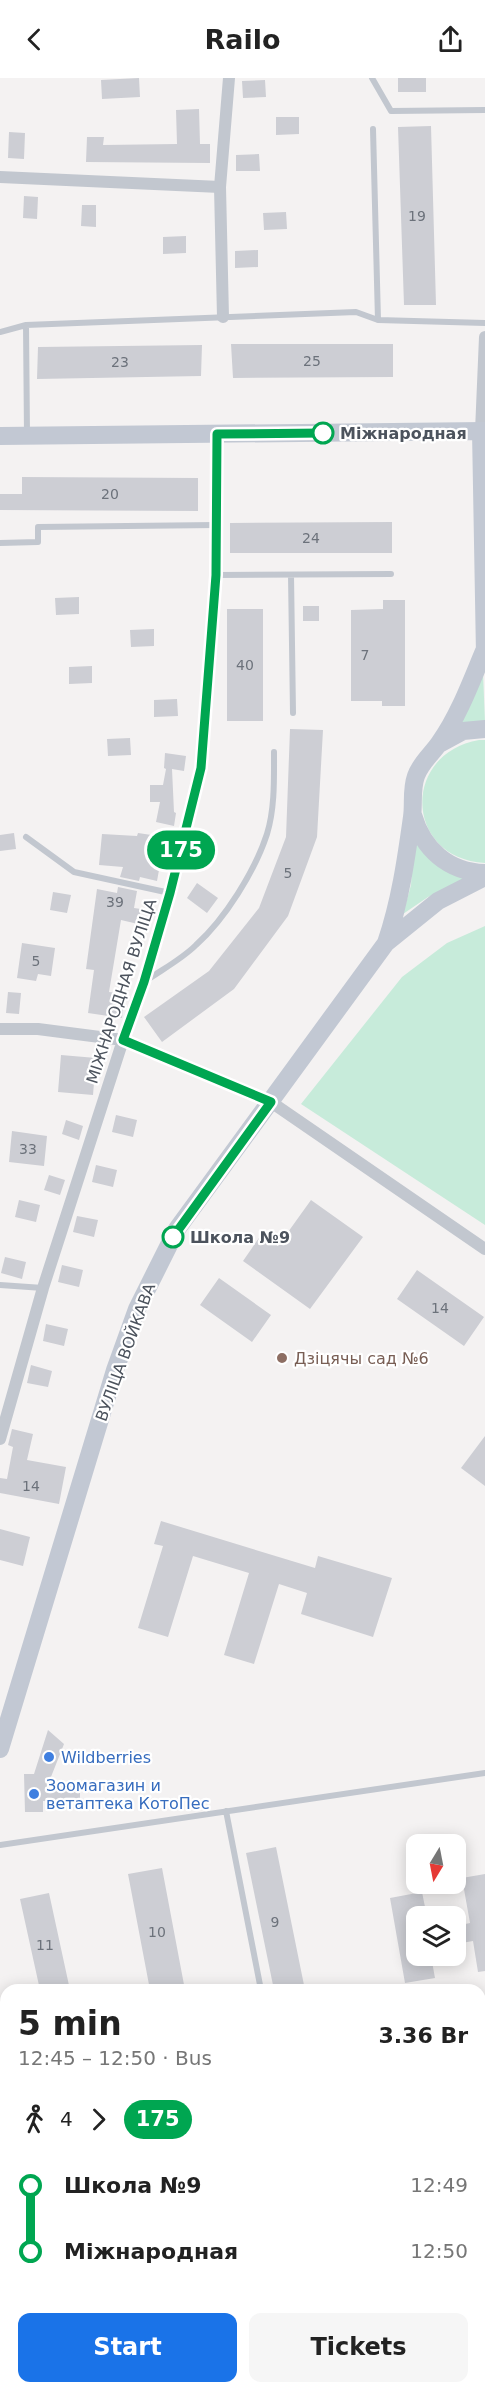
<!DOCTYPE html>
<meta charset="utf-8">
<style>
body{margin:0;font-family:"DejaVu Sans",sans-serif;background:#f6f6f6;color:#222;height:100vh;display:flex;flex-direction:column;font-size:22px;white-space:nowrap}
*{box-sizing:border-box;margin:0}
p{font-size:20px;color:#767676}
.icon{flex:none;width:33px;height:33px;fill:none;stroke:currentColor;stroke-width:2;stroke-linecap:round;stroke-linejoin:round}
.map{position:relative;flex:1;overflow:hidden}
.drawer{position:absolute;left:0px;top:1906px;width:486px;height:410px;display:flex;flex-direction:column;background:#fff;border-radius:18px 18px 0 0;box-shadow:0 3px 15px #0003}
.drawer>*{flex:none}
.badge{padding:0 12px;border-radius:20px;font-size:21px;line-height:39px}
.needle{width:39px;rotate:190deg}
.controls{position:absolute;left:406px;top:1756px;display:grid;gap:12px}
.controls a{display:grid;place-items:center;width:60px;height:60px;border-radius:12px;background:#fff;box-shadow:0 3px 15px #0003;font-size:30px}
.map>.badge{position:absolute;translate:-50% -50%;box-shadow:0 0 0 3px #fff}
.legs{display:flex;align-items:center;gap:9px;height:66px;padding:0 18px;font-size:20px}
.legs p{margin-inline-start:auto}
.headline{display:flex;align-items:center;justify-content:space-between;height:102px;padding:0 18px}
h1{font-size:33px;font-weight:800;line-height:45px}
.action{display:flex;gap:12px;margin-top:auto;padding:12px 18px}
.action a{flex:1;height:69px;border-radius:12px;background:#1a73e8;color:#fff;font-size:24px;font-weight:800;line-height:69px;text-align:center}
.action a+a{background:#f6f6f6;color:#222}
ul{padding:0 18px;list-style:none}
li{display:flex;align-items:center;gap:21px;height:66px;font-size:22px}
li i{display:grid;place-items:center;width:9px;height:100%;margin:0 8px;background:currentColor}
li i::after{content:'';width:15px;height:15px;margin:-8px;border:4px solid;border-radius:50%;background:#fff}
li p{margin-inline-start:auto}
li:first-child i{background:linear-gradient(#0000 50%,currentColor 0)}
li:last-child i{background:linear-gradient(currentColor 50%,#0000 0)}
header{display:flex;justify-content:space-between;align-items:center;height:78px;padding:0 18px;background:#fff;font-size:27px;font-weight:800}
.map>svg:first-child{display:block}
.green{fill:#c7ebda}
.building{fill:#cdced4}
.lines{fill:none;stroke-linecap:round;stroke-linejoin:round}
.service{stroke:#c2c7cf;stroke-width:6}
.minor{stroke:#c2c7cf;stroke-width:12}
.secondary{stroke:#c2c8d3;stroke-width:18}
.line-1-casing{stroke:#fff;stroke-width:14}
.line-1{stroke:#00a651;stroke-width:9}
.stop-1-dot{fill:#fff;stroke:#00a651;stroke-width:3}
.education-dot{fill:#8d6e63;stroke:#fff;stroke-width:2}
.shop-dot{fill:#3f7fe0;stroke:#fff;stroke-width:2}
.labels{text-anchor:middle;stroke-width:4.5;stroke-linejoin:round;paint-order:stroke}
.number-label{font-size:14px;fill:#6c727b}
.stop-label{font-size:16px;font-weight:bold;fill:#4c535d;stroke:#fff;text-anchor:start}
.street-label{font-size:16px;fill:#4c535d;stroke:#fff}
.education-label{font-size:16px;fill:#785e54;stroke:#fff;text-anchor:start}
.shop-label{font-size:16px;fill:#366cbe;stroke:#fff;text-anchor:start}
</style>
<header><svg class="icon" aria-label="back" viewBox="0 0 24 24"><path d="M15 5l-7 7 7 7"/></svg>Railo<svg class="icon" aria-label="share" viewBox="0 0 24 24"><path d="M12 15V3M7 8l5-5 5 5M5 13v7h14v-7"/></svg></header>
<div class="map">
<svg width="485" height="2315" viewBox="0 0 485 2315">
<rect width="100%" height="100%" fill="#f4f2f2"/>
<path class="green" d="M483,594L485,644L456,648Z
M479,662H485V785C405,781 400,676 479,662Z
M414,762C428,783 444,796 469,801L428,819L403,836L411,807Z
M485,848V1147L301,1026L402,899L447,865Z
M485,2241V2315H116L141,2310H480V2242Z"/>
<path class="building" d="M139,0L140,19L102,21L101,2Z
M398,0H426V14H398Z
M265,2L266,19L243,20L242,3Z
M199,31L200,66H210V85L86,84L87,59H104L103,67L177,66L176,32Z
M276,39H299V56L276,57Z
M431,48L436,227H404L398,49Z
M9,54L25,55L24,81L8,80Z
M259,76L260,93H236V77Z
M24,118L38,119L37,141L23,140Z
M82,127H96V149L81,148Z
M286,134L287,151L264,152L263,135Z
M186,158V175L163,176V159Z
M258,172V189L235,190V173Z
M231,266H393V299L233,300Z
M202,267L201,298L37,301L38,269Z
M22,399L198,400V433L0,432V416H22Z
M392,444V475H230V445Z
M79,519V536L56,537L55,520Z
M383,522H405V628H382V623H351V532L383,531Z
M303,528H319V543H303Z
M227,531H263V643H227Z
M154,551V568L131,569L130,552Z
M92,588V605L69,606V589Z
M177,621L178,638L154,639V622Z
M290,651L323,652L317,759L288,838L234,911L162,964L144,939L209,893L259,830L286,759Z
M130,660L131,677L108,678L107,661Z
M165,675L186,678L184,693L172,691L174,734L176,735L174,748L156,744L160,724H150V707H163L166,691L164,690Z
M14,755L16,771L0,773V757Z
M138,755L165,759L157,803L140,799L139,803L120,799L123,789L99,787L102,756L137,758Z
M197,805L218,820L207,835L187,820Z
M118,809L137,813L134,830L141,831L138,846L121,842L109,914L125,916L122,940L88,935L94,892L86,891L97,811L117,815Z
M53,814L71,817L67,835L50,832Z
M22,865L55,870L51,898L38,896L36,903L17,900Z
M8,914L21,915L19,936L6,935Z
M61,977L96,980L93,1017L58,1014Z
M116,1037L137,1042L133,1059L112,1054Z
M66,1042L83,1048L79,1062L62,1056Z
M12,1053L47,1058L44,1088L9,1084Z
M96,1087L117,1092L113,1109L92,1104Z
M49,1097L65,1102L60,1117L44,1112Z
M19,1122L40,1127L36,1144L15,1139Z
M311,1122L363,1159L310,1231L243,1183L261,1157L278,1168Z
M77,1138L98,1142L94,1159L73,1154Z
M5,1179L26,1184L22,1201L1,1195Z
M62,1187L83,1192L79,1209L58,1204Z
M417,1192L484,1239L464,1268L397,1221Z
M219,1200L271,1237L252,1264L200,1227Z
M46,1246L68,1251L64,1268L43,1263Z
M31,1287L52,1293L48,1309L27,1305Z
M12,1351L33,1356L27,1382L66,1389L59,1426L0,1415V1400L7,1401L13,1369L8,1367Z
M485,1358V1408L461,1390Z
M161,1443L315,1490L318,1478L392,1500L373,1559L301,1536L307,1515L279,1506L254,1586L224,1577L249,1495L193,1478L168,1559L138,1550L163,1468L154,1466Z
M0,1451L30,1459L23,1488L0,1482Z
M48,1652L64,1666L47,1709L80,1708V1722L43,1723V1734H25L24,1696H34Z
M276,1769L305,1912H274L246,1775Z
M162,1790L185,1912H150L128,1796Z
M485,1796V1893L478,1894L473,1863L456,1866V1848L470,1845L462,1800Z
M422,1814L427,1839H417V1878H431L435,1900L405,1905L390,1820Z
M49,1815L70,1912H40L20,1821Z"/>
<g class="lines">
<path class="service" d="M372,0L391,33L485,32
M373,51L378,242
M26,247L27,357
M0,254L26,247L356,234L378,242L485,245
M0,465L38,464V449L216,447
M217,497L391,496
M291,497L293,635
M26,759L74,794L170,815
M147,902C163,891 182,881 196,867C225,841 255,793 267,756C275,730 274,700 274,674
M0,1207L43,1210
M226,1733L261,1912
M0,1767L485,1695
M480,2192L485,2214"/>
<path class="minor" d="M0,99L220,109
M223,239L220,109L229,0
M481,353L485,259
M0,951H38L123,962L271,1024L485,1171
M0,1361L43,1210L123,962L144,904L170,815L201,690L216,497L217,356"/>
<path class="secondary" d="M481,353L485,576
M0,358L485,353
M439,666L463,653L485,651
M413,737C423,771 448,794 485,795
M386,865C400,824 406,782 412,739C414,725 411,712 416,698C421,684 432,676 440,664C459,637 471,604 484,573
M0,1671L115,1292L137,1231L177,1151L386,865L438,823L485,799
M480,2232L485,2231
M0,2246L6,2274
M14,2310L16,2315
M60,2315L85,2310"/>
</g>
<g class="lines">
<defs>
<path id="line-1" d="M173,1159L271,1024L123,962L144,904L170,815L201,690L216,497L217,356L323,355"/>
</defs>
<use href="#line-1" class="line-1-casing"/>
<use href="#line-1" class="line-1"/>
</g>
<g class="stop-1-dot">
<circle cx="323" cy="355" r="10"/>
<circle cx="173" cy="1159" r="10"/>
</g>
<circle class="education-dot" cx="282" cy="1280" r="6"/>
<g class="shop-dot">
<circle cx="49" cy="1679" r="6"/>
<circle cx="34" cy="1716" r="6"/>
</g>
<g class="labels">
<g class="number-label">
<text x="417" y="143">19</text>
<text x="312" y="288">25</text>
<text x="120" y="289">23</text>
<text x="110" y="421">20</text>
<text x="311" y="465">24</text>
<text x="365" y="582">7</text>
<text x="245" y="592">40</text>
<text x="288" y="800">5</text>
<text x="115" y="829">39</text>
<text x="36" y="888">5</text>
<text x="28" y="1076">33</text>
<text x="440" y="1235">14</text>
<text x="31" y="1413">14</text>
<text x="275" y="1849">9</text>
<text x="157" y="1859">10</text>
<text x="45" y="1872">11</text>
</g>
<g class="stop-label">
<text x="340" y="361">Міжнародная</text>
<text x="190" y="1165">Школа №9</text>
</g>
<g class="street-label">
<text transform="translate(121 913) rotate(-72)" y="6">МІЖНАРОДНАЯ ВУЛІЦА</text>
<text transform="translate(125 1274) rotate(-70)" y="6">ВУЛІЦА ВОЙКАВА</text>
</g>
<g class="education-label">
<text x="294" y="1286">Дзіцячы сад №6</text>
</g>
<g class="shop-label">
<text x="61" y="1685">Wildberries</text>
<text x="46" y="1713">Зоомагазин и<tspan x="46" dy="18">ветаптека КотоПес</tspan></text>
</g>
</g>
</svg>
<div class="controls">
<a><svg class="needle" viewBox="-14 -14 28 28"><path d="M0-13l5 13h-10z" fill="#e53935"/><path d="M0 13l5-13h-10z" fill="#767676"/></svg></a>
<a><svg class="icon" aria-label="layers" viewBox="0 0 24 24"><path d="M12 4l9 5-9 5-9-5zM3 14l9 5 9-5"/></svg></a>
</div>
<b class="badge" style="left:181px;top:772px;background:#00a651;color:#fff">175</b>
<section class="drawer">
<div class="headline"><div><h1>5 min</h1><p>12:45 – 12:50 · Bus</p></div><b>3.36 Br</b></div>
<div class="legs"><svg class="icon" aria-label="walk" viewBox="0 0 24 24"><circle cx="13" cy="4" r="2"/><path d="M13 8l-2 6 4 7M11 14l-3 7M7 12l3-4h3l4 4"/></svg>4<svg class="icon" aria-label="forward" viewBox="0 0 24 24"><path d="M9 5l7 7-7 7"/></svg><b class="badge" style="background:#00a651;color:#fff">175</b></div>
<ul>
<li><i style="color:#00a651"></i><b>Школа №9</b><p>12:49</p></li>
<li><i style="color:#00a651"></i><b>Міжнародная</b><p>12:50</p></li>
</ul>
<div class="action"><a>Start</a><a>Tickets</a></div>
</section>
</div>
